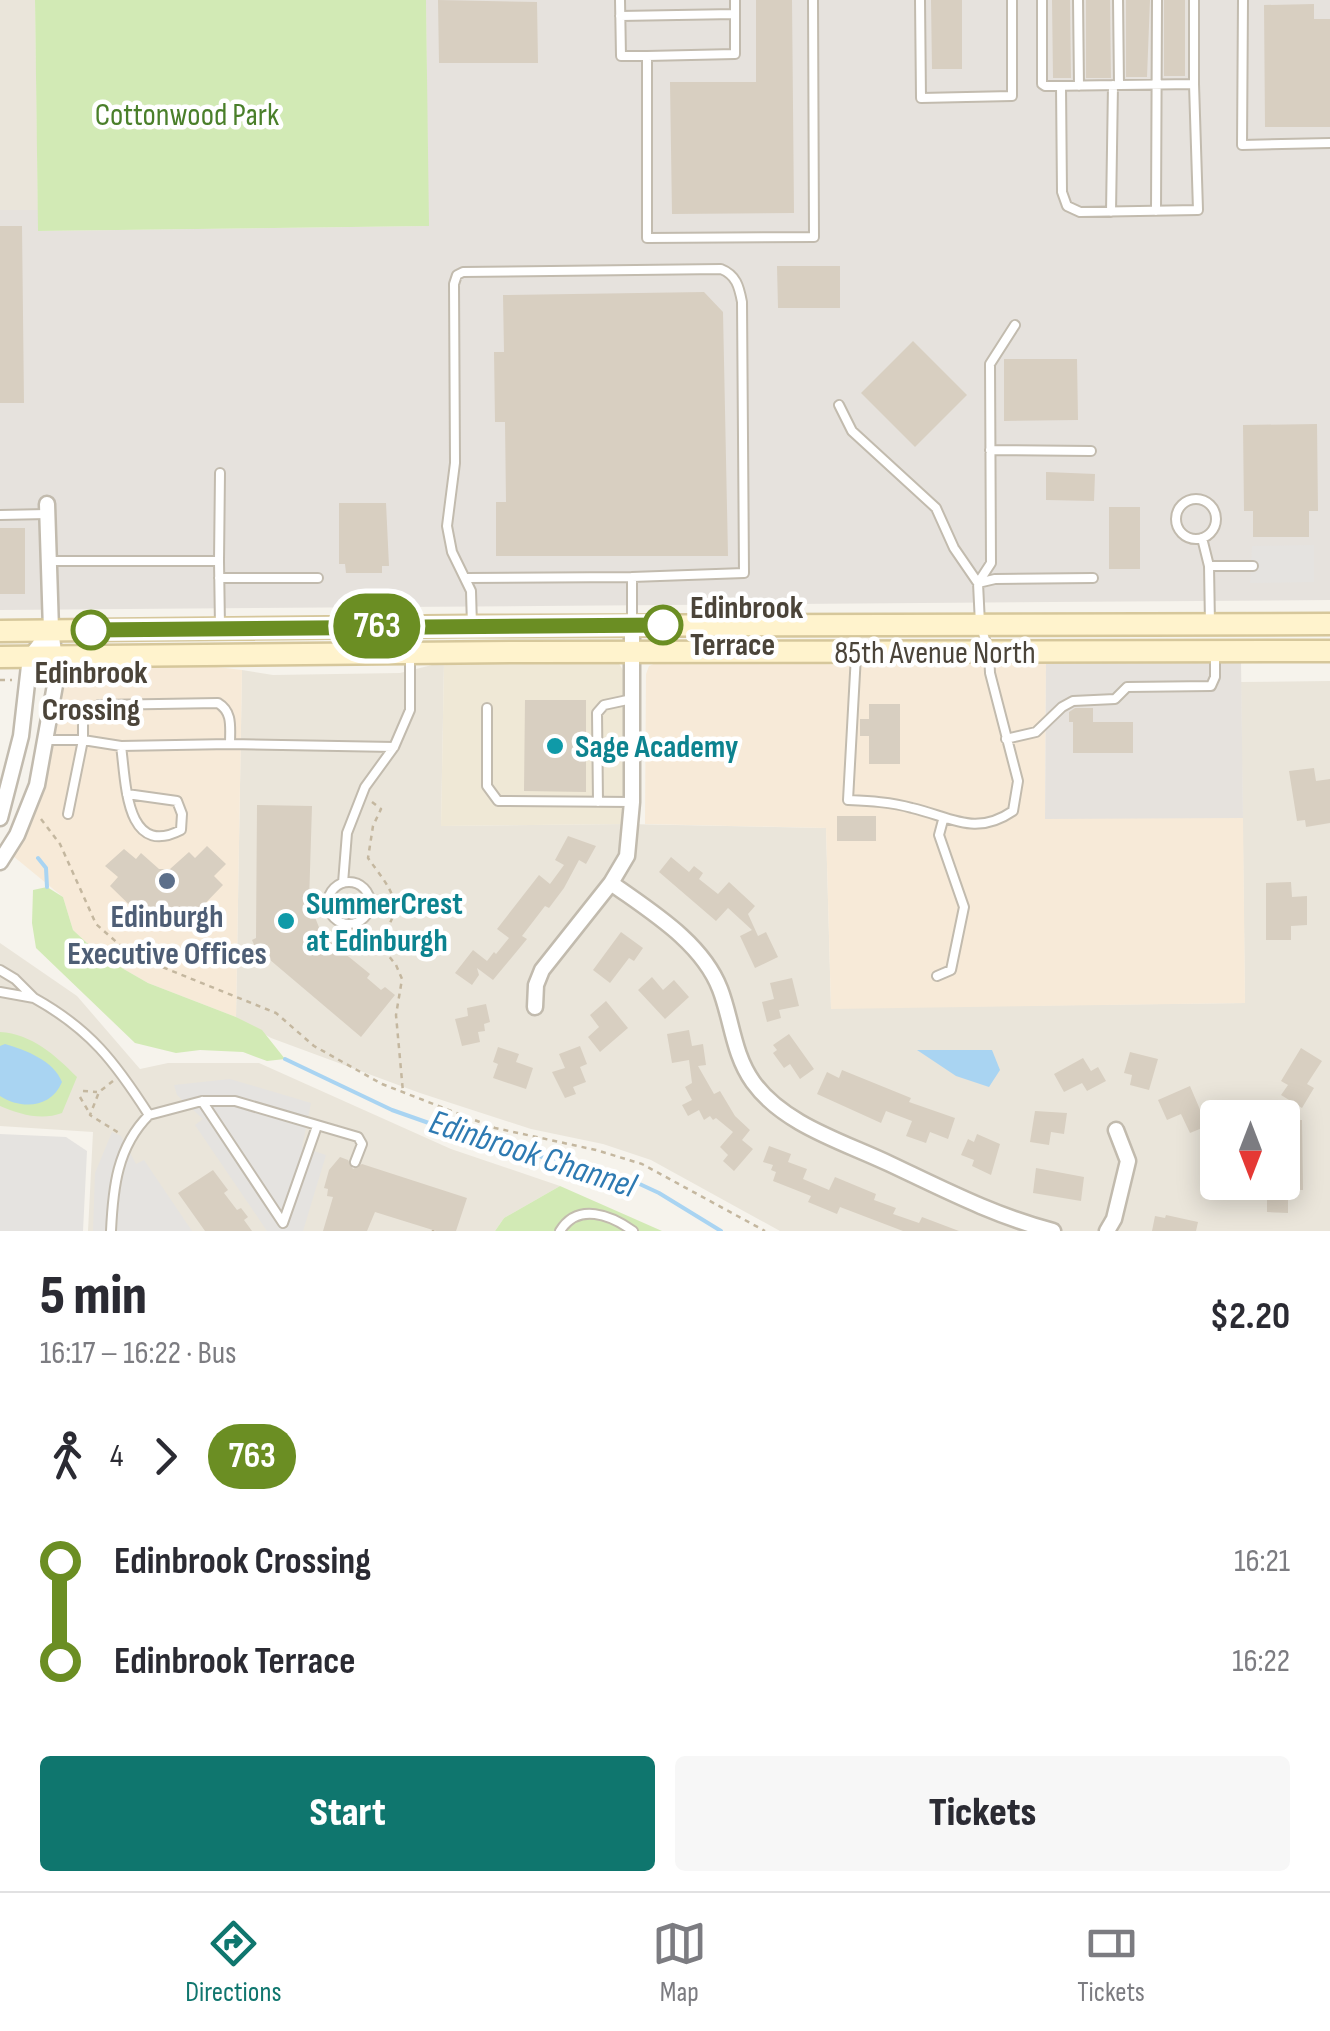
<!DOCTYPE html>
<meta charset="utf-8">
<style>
body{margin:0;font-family:"Sofia Sans Condensed",sans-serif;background:#f7f7f7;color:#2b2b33;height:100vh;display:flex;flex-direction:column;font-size:38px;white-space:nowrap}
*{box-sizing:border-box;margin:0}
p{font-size:32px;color:#7c7c81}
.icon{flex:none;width:55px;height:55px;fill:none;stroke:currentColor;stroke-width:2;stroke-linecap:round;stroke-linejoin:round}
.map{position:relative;height:1231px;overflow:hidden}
.side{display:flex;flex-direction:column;background:#fff;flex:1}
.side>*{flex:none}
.badge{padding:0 20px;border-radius:32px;font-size:35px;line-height:65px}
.needle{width:65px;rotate:180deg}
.buttons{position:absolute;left:1200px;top:1100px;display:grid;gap:20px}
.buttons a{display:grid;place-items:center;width:100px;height:100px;border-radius:10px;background:#fff;box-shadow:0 5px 25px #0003;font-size:50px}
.map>.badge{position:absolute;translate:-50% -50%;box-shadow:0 0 0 5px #fff}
.legs{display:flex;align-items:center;gap:15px;height:110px;padding:0 40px;font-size:32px}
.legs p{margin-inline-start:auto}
.headline{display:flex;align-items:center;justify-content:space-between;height:170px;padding:0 40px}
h1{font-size:55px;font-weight:800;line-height:75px}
.action{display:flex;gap:20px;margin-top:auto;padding:20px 40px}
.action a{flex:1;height:115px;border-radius:10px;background:#0f766e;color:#fff;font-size:40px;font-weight:800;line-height:115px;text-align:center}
.action a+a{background:#f7f7f7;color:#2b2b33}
ul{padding:0 40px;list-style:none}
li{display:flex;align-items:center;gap:35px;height:100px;font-size:38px}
li i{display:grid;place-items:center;width:15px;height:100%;margin:0 12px;background:currentColor}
li i::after{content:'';width:25px;height:25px;margin:-12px;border:8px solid;border-radius:50%;background:#fff}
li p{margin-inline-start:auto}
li:first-child i{background:linear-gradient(#0000 50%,currentColor 0)}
li:last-child i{background:linear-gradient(currentColor 50%,#0000 0)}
.dock{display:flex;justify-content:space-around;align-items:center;height:140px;border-top:2px solid #e1e1e2;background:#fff;font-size:28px;color:#7c7c81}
.dock a{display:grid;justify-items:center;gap:5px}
.dock .on{color:#0f766e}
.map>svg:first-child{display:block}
.residential{fill:#eae5da;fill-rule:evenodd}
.commercial{fill:#f7ead8}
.industrial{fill:#e6e2dd}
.education{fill:#efe8d6}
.green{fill:#d2eab5}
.parking{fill:#e5e3e0}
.water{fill:#a9d4f2}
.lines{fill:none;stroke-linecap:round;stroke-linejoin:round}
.stream{stroke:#a9d4f2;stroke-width:4}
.building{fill:#d8cfc1}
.lane-casing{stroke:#c2bbae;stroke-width:12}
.street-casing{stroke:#c2bbae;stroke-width:19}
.secondary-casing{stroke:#d6c79b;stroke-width:25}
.path{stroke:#c4b79f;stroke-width:2.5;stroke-dasharray:5 5;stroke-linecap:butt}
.lane{stroke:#fff;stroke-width:8}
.street{stroke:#fff;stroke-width:14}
.secondary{stroke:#fff3cd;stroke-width:20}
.line-1-casing{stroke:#fff;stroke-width:22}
.line-1{stroke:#6b8e23;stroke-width:15}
.stop-1-dot{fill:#fff;stroke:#6b8e23;stroke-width:5}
.culture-dot{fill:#0f9aa8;stroke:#fff;stroke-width:4}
.service-dot{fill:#5c6f8a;stroke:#fff;stroke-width:4}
.labels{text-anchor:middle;stroke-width:9;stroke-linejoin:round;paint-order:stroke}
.park-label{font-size:32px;fill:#4a7f2a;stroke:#fff}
.stop-label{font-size:32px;font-weight:bold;fill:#4b4439;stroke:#fff;text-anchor:start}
.street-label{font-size:32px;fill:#4b4439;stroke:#fff}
.culture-label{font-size:32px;font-weight:bold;fill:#0d838f;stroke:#fff;text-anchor:start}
.service-label{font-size:32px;font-weight:bold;fill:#4e5e75;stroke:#fff}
.water-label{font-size:35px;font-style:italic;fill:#2e7ab2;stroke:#fff}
</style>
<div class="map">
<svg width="1330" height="1231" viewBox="0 0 1330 1231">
<rect width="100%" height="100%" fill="#f6f3ec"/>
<path class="residential" d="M0,0H35L38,210H0Z
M444,662L441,826L625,824L826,828L831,1008L1245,1003L1241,682L1330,681V1231H780L651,1160L603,1144L531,1129L420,1093L271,1038L236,1017L242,670L273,675L400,673ZM1218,1118H1282V1182H1218Z
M0,943L77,996L140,1069L168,1063H259L451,1149L560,1186L504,1218L495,1231H88L93,1132L0,1126Z"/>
<path class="commercial" d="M1046,660L1045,818H1243L1245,1003L831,1009L826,828L645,824L646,674L649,666L656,663Z
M183,663L242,670L236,1017L148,983L101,956L73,930L63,897L13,856L39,805L57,725L64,675L69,667L75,664Z"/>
<path class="industrial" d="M426,0H1330V600L0,610V210H38L39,231L428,226Z
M1046,660H1241L1243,818L1045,819Z"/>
<path class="education" d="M617,660L624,672L625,824L441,826L444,662Z"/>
<path class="green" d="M35,0H426L429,226L38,231Z
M47,887L63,897L73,930L101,956L148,983L236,1017L262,1030L285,1059L267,1061L243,1052L200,1050L176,1053L135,1043L36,948L32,923L33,890Z
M0,1032C32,1034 55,1055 77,1077L62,1113C41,1121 19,1114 0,1106Z
M560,1186L662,1231H495L504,1218Z"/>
<path class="parking" d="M1314,545V582L1250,583L1252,546Z
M230,1079L311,1103L302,1147L326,1155L303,1231H267L195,1125L203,1119L177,1095L174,1085Z
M112,1132L121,1136L136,1164L144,1160L192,1231H93L95,1173Z
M0,1134L66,1137L87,1151L83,1231H0Z"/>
<path class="water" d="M5,1044C26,1050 54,1061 62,1082C51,1108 22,1110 0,1096V1046Z
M917,1050H992L1000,1070L989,1087L956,1076Z"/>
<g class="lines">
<path class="stream" d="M38,858L46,868L47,887
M285,1059L392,1110L460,1134L503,1149L597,1168L631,1180L659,1193L721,1231"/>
</g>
<path class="building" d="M438,0L537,2L538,63H439Z
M756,0H792L794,213L672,214L670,82H756Z
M931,0H962V69H932Z
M1052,0H1070L1071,78H1053Z
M1086,0H1110L1111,78H1086Z
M1126,0H1150L1147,77H1126Z
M1164,0H1185V76H1164Z
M1314,4V19H1330V127H1265L1264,5Z
M0,226H22L24,403H0Z
M777,266H840V308H778Z
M704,292L723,312L728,556H496V502H506L505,422H495L494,352H504L503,295Z
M913,341L967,395L915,447L861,393Z
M1004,359H1077L1078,420L1004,421Z
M1317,424L1318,511H1309V537H1253V511H1244L1243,425Z
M1046,472L1095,474L1094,501L1046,500Z
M339,503H386L389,566H382V573H346L345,564H339Z
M1109,507H1140V569H1109Z
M0,528H25V594H0Z
M525,700H586V792L524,791Z
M869,704H900V764H869V736H860V719H869Z
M1075,708H1093V722H1133V753H1073V722H1069V712Z
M1314,768L1316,781L1330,779V823L1306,827L1305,820L1297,821L1289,771Z
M257,805L312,806L309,902L322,935L370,974L367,978L381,990L385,987L395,995L361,1037L263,954L259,956L252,940L256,938Z
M837,816H876V841H837Z
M568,836L596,846L586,864L579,860L564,888L549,908L545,906L522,936L527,939L493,980L477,968L479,975L472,985L455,973L473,950L487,961L494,952L496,954L509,938L497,929L539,875L550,884L564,865L555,860Z
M207,846L226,864L214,876L223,885L192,917L143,918L110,886L118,877L105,866L124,849L136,859L141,853L159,869H170L189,852L195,858Z
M671,857L689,872L694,866L703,873L699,879L718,894L729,882L755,906L748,914L758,936L766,932L778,957L755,968L740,936L752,930L728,908L716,921L659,872Z
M1291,882L1292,897L1307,896V925L1291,926V940H1266V883Z
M621,932L643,948L634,961L629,958L610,983L593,970Z
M652,977L663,990L674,980L689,997L665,1019L638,990Z
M792,978L799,1006L779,1010L781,1018L767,1022L762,1002L774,999L770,983Z
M606,1001L628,1028L600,1052L588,1037L599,1027L590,1015Z
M486,1004L490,1022L484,1024L485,1031L478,1032L480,1042L462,1046L455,1019L468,1016L467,1008Z
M689,1030L692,1046L703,1044L706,1065L698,1066L714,1094L720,1091L735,1116L750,1130L742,1140L753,1149L734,1171L723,1161L728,1155L720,1147L733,1132L716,1118L713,1120L710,1116L704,1120L699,1110L688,1116L682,1105L692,1100L685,1087L692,1083L689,1060L672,1063L667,1034Z
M789,1034L814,1069L800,1079L790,1064L784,1068L773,1053L777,1050L773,1045Z
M580,1046L587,1064L580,1067L586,1082L573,1087L576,1094L565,1098L552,1072L565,1068L559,1054Z
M498,1047L519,1054L516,1062L533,1068L526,1089L493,1078L498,1064L493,1062Z
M1301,1048L1322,1061L1307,1084L1314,1088L1302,1108L1281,1095L1288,1085L1281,1081Z
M1130,1052L1158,1059L1149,1090L1130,1085L1132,1075L1124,1073Z
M1083,1058L1091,1071L1098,1067L1106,1081L1087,1091L1082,1083L1064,1092L1054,1074Z
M842,1070L911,1098L909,1102L955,1118L948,1139L930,1132L926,1143L906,1136L912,1121L886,1111L881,1123L817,1094L827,1072L839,1078Z
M1190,1086L1207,1126L1190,1133L1181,1114L1167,1120L1158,1100Z
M1035,1111L1067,1113L1064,1134L1051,1132L1049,1145L1030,1142Z
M1282,1120H1302L1303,1190H1288V1213L1267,1212V1182H1282L1283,1167H1287Z
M977,1134L1000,1144L991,1175L972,1166L974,1160L961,1155L968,1139L974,1142Z
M769,1146L791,1154L788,1162L807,1169L803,1179L829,1190L835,1177L876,1194L874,1200L896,1208L893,1214L919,1223L922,1217L959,1231H903L840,1207L837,1214L808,1202L811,1196L773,1181L776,1172L771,1170L773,1165L763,1162Z
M340,1157L348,1160L353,1169L362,1164L467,1198L456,1231H436L375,1212L367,1231H323L333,1197L327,1196L328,1189L324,1188L329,1170Z
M1036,1168L1084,1177L1081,1201L1033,1193Z
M213,1170L228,1190L224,1193L237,1210L241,1208L248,1217L244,1220L252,1231H205L178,1193Z
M1166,1215L1198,1222L1196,1231H1152L1155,1216L1165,1218Z"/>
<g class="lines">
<defs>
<path id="lane" d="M620,0L621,56H647V238L814,237L813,0
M920,0L921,98L1012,96V0
M1042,0V84L1045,86L1194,84V0
M1078,0L1079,86
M1118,0L1119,85
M1243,0L1242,145L1330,143
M620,16L735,14
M647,56L735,54V0
M1061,86L1062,192L1067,206L1080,212L1198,210L1194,84
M1156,211L1157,0
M1111,212L1113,85
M839,405L852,431L936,508L954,548L978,583L980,624L989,652L990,673L1018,781L1013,811C975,837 951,817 912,808C891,802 869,801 848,800L856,655
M990,450L1091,451
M1176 519a20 20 0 1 1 40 0a20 20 0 1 1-40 0Z
M0,515L47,514
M1202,538L1209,566
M50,561H219L220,627
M219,561L220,473
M219,578H318
M467,578L632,577
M978,583L991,563L990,364L1015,325
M978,583L995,579L1093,578
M1210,624L1209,566H1253
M472,626L471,591L452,552L447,526L455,463L454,284L457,275L463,272L721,269C736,275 739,286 742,302L744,573L632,577V625
M487,708V786L498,801L632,802
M1006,739L1036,732L1062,707L1073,701L1115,699L1127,687L1211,686L1215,677V652
M47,740H83L121,746L230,744L394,747
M121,746C126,781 125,859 181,830L182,814L177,801L127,794
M598,802L597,713L604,705L632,699
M68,814L83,740V716L99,705L218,703C233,712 230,727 230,744
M328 903a21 21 0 1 1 42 0a21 21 0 1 1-42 0Z
M343,883L347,833L365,787L394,747L410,710V657
M0,970L15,979L34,998L0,992
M937,976L951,970L964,907L939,835L943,820
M34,998C90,1029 115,1062 149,1115C117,1147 113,1188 111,1231
M202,1101L283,1223L317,1126
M149,1115L202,1101H235L358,1137L362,1144L355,1162
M560,1231C578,1202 611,1215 633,1231"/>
<path id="street" d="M0,818L21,736L30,657L51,630
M0,862L17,835L37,785L57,674L51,630L47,504
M611,883C650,911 702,942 720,989C732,1020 733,1054 753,1082C784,1125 844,1142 890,1164C943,1189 995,1216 1053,1231
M535,1007L536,985L542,970L611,883L627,856L632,802V625
M1107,1231L1114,1219L1128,1161L1116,1130"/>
<path id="secondary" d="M0,631L472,626L1330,624
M0,657L518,652L1330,651"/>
</defs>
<use href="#lane" class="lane-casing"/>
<use href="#street" class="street-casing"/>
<use href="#secondary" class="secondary-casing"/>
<path class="path" d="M0,680H12
M372,802L381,809L373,826L368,858C389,888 411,907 376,940L396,965L402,979L396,1015L403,1092
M41,819L60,844L96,924L130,954L276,1013L314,1046L382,1084L495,1128L596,1150L642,1164L765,1231
M113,1081L99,1092L90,1115L119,1133
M83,1091L97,1092
M80,1097L90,1114
M433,1231V1230"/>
<use href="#lane" class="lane"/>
<use href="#street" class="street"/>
<use href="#secondary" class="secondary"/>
</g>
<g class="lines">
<defs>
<path id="line-1" d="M91,630L663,625"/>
</defs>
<use href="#line-1" class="line-1-casing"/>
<use href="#line-1" class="line-1"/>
</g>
<g class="stop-1-dot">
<circle cx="663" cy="625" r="18"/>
<circle cx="91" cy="630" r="18"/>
</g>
<g class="culture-dot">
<circle cx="555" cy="746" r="10"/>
<circle cx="286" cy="921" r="10"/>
</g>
<circle class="service-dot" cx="167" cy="881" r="10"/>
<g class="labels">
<g class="park-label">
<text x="187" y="125">Cottonwood Park</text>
</g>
<g class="stop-label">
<text x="690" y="618">Edinbrook<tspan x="690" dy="37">Terrace</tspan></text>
<text x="91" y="683" text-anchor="middle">Edinbrook<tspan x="91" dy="37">Crossing</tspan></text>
</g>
<g class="street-label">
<text x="935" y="663">85th Avenue North</text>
</g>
<g class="culture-label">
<text x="575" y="757">Sage Academy</text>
<text x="306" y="914">SummerCrest<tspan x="306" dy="37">at Edinburgh</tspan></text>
</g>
<g class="service-label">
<text x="167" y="927">Edinburgh<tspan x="167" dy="37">Executive Offices</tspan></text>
</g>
<g class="water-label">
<text transform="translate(533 1153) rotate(18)" y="12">Edinbrook Channel</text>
</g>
</g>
</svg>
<div class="buttons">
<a><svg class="needle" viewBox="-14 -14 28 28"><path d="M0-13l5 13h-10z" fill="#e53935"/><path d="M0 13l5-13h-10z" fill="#7c7c81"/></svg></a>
</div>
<b class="badge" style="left:377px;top:626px;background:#6b8e23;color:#fff">763</b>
</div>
<section class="side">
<div class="headline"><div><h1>5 min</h1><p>16:17 – 16:22 · Bus</p></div><b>$2.20</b></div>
<div class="legs"><svg class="icon" aria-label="walk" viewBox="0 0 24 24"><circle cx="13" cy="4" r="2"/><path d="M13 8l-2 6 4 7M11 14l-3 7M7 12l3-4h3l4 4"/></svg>4<svg class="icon" aria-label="forward" viewBox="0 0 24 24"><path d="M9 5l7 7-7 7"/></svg><b class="badge" style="background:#6b8e23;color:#fff">763</b></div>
<ul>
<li><i style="color:#6b8e23"></i><b>Edinbrook Crossing</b><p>16:21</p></li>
<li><i style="color:#6b8e23"></i><b>Edinbrook Terrace</b><p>16:22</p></li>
</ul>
<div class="action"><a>Start</a><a>Tickets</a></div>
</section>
<nav class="dock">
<a class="on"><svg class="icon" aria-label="directions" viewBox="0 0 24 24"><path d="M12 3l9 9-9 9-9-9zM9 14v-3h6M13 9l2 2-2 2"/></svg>Directions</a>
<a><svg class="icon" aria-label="map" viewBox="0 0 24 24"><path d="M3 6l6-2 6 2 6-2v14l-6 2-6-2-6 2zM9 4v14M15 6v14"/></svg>Map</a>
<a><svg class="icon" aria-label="tickets" viewBox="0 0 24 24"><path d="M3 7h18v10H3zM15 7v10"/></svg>Tickets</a>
</nav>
